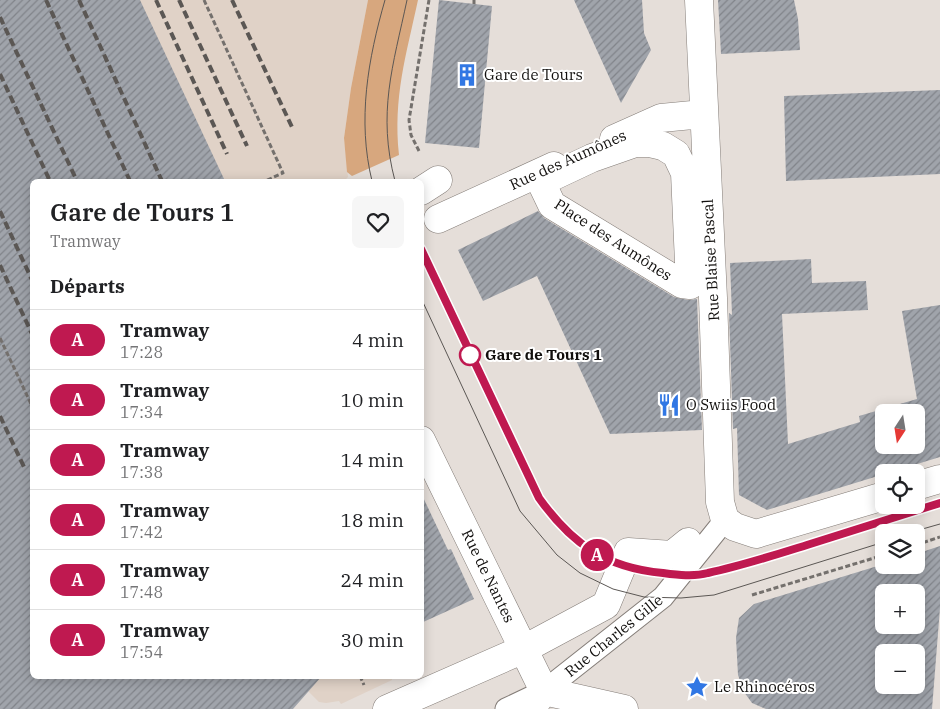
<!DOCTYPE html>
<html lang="fr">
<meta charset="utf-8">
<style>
body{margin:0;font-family:"IBM Plex Serif",serif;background:#f6f6f6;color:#202124;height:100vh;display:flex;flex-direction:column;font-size:19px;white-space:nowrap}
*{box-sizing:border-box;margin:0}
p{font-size:16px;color:#757577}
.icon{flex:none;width:28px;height:28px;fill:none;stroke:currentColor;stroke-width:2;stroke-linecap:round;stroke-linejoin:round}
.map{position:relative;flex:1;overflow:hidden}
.sheet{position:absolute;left:30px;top:179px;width:394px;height:500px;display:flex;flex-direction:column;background:#fff;border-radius:8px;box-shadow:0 2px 12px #0003}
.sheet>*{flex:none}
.badge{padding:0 10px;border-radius:16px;font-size:18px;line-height:32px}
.needle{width:32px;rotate:192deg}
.controls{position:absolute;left:875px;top:404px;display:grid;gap:10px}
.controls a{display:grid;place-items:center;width:50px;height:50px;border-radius:8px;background:#fff;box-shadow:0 2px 12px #0003;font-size:25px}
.map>.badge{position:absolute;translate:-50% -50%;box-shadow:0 0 0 2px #fff}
h2{padding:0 20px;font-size:19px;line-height:45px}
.round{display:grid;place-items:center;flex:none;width:52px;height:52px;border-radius:8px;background:#f6f6f6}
.headline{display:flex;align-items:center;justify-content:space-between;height:85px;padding:0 20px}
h1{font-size:24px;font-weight:600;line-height:38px}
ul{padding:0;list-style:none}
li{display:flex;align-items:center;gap:15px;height:60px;padding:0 20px;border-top:1px solid #e0e0e0}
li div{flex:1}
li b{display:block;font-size:19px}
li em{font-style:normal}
li .badge{min-width:55px;font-weight:700;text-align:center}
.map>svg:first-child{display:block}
.built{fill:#e0d2c7}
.grass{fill:#d7a77e}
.building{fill:url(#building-hatch);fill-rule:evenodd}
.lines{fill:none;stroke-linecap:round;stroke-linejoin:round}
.lane-casing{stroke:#847d78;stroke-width:23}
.street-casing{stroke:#847d78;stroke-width:29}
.path{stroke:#74706d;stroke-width:3;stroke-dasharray:5 2.5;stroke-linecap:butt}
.lane{stroke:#fff;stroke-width:21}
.street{stroke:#fff;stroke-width:28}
.tram{stroke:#5b5754;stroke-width:1}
.rail{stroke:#5b5754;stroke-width:4;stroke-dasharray:8 4;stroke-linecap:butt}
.line-casing{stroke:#fff;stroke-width:11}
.line{stroke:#bf1950;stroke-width:8}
.stop-dot{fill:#fff;stroke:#bf1950;stroke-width:2.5}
.labels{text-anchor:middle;stroke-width:4;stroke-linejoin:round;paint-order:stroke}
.poi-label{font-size:15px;fill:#110f0d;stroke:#fff;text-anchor:start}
.street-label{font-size:15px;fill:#110f0d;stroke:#fff}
.stop-label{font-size:15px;font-weight:bold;fill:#110f0d;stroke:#fff;text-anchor:start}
</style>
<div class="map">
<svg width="940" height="709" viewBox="0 0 940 709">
<defs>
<pattern id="building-hatch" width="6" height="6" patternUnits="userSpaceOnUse" patternTransform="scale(1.25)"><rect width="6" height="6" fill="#a0a4ab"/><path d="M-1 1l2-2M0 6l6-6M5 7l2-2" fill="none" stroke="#81848a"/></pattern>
</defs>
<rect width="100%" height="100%" fill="#e5ded9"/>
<path class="built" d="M0,0H368L351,88L344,138L348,177L345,180L32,181V676H392V680L341,704L339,701L326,703L319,702L307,690L292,709H0Z"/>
<path class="grass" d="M368,0H418C406,56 393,97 399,155L352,176L347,172L344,138L351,88Z"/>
<path class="building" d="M0,0H140L225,181H32V676H322L293,709H0Z
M439,0L492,6L479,148L425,143Z
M574,0H642L644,33L651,50L621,103Z
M718,0H794L798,19L800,50L721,54Z
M940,90V174L786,181L784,96Z
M538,211L544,218L674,297L688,300L697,299L702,430L610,434L537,276L483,301L458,250Z
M811,259L812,283L866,281L868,310L782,314L788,444L860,422L859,416L917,399L902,311L940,305V457L767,510L739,495L737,428L733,429L729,313L732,315L730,263ZM884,412H916V445H884Z
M421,493L448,550L451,549L474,599L421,623Z
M940,546V608L932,709H766L752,703L744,692L738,675L736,638L739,618L754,604L884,564L916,565V554ZM884,592H916V625H884ZM884,652H916V685H884Z"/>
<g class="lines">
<defs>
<path id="lane" d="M506,709L544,691L663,597L725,520"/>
<path id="street" d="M699,0L713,298L720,502L725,520L735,527L756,534L884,496
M614,139L661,118L703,114
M635,143H650L663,146L676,154L685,173L690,285L682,284L552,205L541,182L592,158Z
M421,191L438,180
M438,219L554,166
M421,440L544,691L531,709
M916,486L940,479
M544,691L624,709
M387,709L524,649L606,605L628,552L672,555L688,542"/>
</defs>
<use href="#lane" class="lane-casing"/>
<use href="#street" class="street-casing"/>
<path class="path" d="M204,0L283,173L265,181
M474,4V0
M419,151L411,135L409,120L429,0
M0,338L32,406
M916,545L940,537
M752,595L884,555
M360,676L364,685"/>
<use href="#lane" class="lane"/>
<use href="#street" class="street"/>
<path class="tram" d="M372,181C357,120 368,59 385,0
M395,181C377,113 393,66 407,0
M421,249L539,498C572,544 606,568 663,573C678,575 694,577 709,573C740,567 772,556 803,546C849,532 894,517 940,503
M421,298L520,511L557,555L580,573L613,589L644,597L681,598L714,595L884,542
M912,532L940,524"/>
<path class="rail" d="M46,0L130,181
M79,0L162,181
M156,0L227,154
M179,0L247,146
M232,0L292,127
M0,17L77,181
M0,74L50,181
M0,211L32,280
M0,265L32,334
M0,416L24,467"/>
</g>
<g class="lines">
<defs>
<path id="line" d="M421,249L539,498C572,544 606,568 663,573C678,575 694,577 708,573C741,566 775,555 807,545C851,531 896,517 940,503"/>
</defs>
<use href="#line" class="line-casing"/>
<use href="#line" class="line"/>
</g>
<defs>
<symbol id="building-bare" viewBox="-9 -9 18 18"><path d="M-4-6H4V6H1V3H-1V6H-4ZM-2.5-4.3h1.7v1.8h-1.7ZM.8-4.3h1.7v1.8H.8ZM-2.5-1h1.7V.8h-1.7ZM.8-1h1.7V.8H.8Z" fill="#3177e4" stroke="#fff" stroke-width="2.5" paint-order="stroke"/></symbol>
<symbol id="restaurant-bare" viewBox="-9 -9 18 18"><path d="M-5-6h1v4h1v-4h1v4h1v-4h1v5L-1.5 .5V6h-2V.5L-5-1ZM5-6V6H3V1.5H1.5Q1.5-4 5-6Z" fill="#3177e4" stroke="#fff" stroke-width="2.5" paint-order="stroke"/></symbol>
<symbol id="sight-bare" viewBox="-9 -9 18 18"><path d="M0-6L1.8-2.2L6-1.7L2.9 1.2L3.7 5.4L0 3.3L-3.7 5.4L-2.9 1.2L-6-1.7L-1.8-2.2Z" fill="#3177e4" stroke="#fff" stroke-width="2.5" paint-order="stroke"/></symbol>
</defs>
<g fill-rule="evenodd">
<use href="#building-bare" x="451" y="59" width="32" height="32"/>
<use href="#restaurant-bare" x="653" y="389" width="32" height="32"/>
<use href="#sight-bare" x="681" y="671" width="32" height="32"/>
</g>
<circle class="stop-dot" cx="470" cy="355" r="10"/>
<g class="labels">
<g class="poi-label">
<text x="484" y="80">Gare de Tours</text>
<text x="686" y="410">O Swiis Food</text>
<text x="714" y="692">Le Rhinocéros</text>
</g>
<g class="street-label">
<text transform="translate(568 160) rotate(-24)" y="5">Rue des Aumônes</text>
<text transform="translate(613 240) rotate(33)" y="5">Place des Aumônes</text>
<text transform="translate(711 260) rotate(-93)" y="5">Rue Blaise Pascal</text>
<text transform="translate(488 576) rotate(64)" y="5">Rue de Nantes</text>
<text transform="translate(614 636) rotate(-39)" y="5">Rue Charles Gille</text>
</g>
<g class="stop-label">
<text x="485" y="360">Gare de Tours 1</text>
</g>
</g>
</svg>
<div class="controls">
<a><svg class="needle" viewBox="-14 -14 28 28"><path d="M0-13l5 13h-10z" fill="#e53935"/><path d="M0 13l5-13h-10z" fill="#757577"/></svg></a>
<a><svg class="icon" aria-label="locate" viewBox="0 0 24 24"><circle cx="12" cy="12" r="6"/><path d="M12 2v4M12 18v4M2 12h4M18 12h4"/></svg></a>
<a><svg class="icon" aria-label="layers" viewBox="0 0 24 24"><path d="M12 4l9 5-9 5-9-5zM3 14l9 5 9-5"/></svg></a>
<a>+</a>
<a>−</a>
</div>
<b class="badge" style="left:597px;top:555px;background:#bf1950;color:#fff">A</b>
<section class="sheet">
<div class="headline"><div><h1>Gare de Tours 1</h1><p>Tramway</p></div><a class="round"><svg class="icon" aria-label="heart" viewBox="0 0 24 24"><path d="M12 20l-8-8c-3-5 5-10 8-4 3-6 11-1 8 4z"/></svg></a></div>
<h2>Départs</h2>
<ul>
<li><span class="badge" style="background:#bf1950;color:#fff">A</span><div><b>Tramway</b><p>17:28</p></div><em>4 min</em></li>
<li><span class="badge" style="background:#bf1950;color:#fff">A</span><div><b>Tramway</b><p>17:34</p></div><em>10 min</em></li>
<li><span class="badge" style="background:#bf1950;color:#fff">A</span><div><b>Tramway</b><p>17:38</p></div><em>14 min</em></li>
<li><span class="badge" style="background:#bf1950;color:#fff">A</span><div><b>Tramway</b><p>17:42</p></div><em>18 min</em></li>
<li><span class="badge" style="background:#bf1950;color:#fff">A</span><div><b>Tramway</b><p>17:48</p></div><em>24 min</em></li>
<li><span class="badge" style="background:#bf1950;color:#fff">A</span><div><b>Tramway</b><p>17:54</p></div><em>30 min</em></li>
</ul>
</section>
</div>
